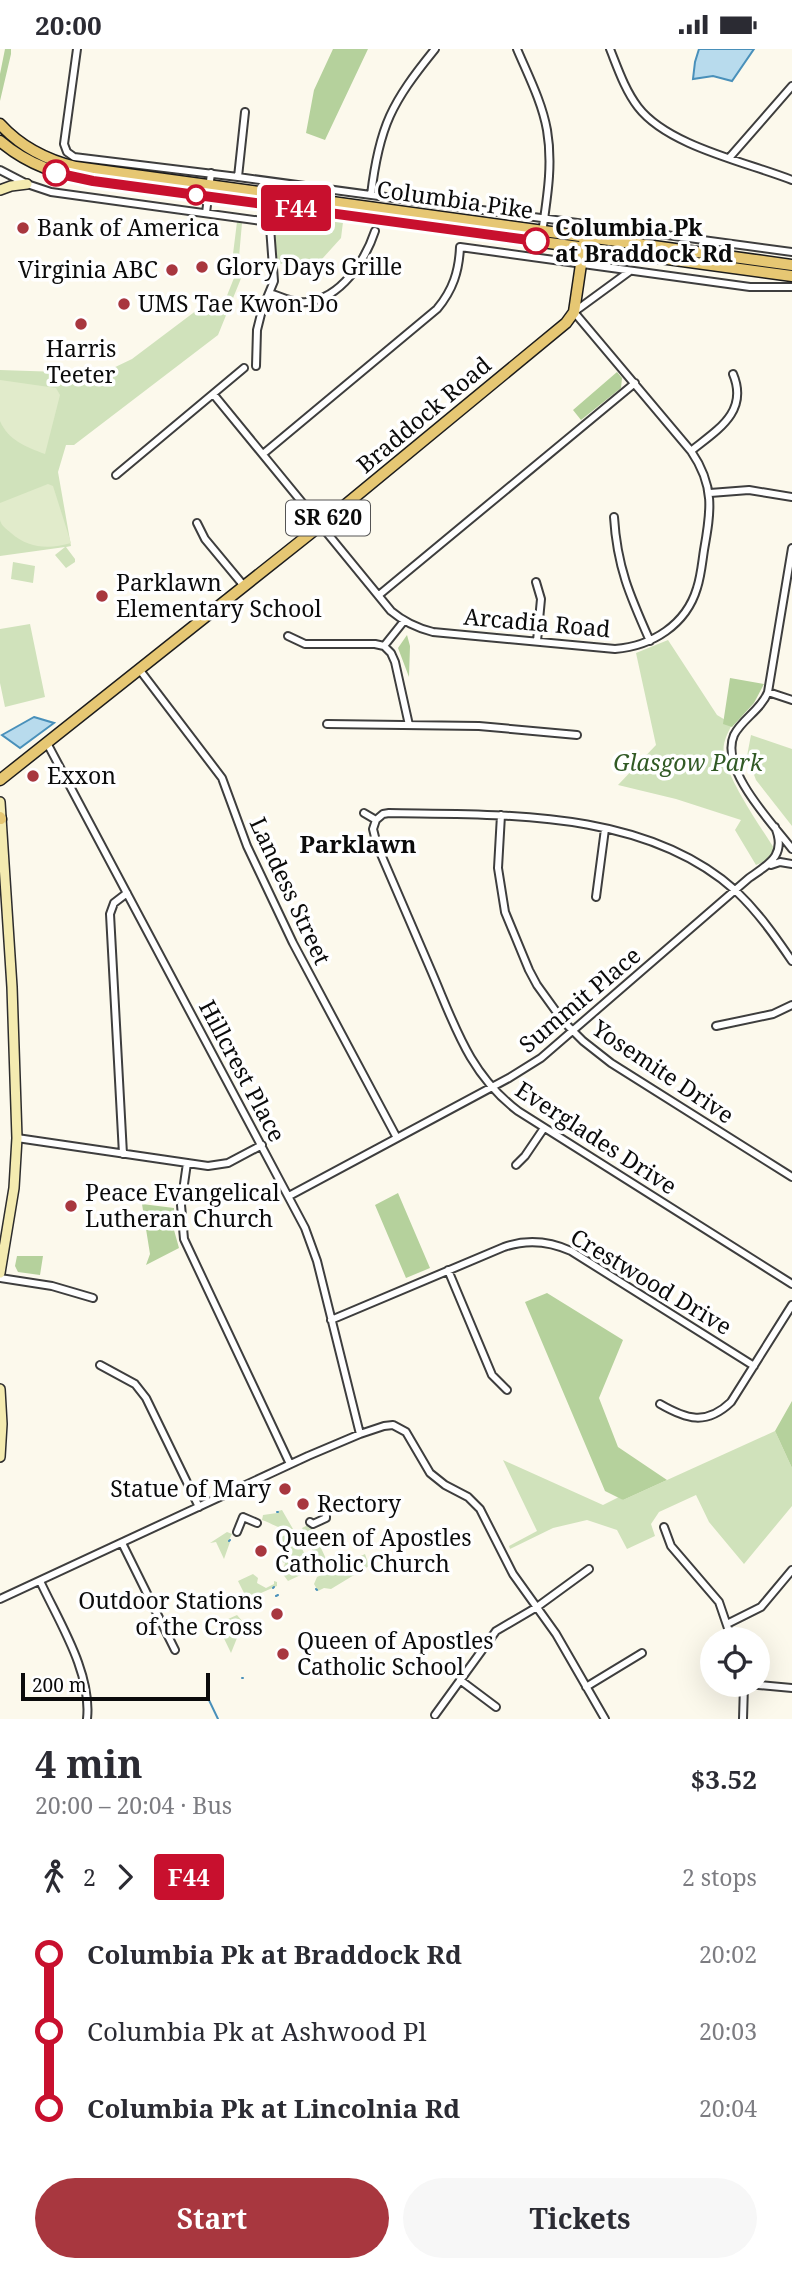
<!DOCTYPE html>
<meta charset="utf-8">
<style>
body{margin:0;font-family:"Noto Serif",serif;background:#f7f7f7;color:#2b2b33;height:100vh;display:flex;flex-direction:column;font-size:26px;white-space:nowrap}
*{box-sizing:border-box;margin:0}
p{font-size:23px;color:#7c7c81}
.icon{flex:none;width:38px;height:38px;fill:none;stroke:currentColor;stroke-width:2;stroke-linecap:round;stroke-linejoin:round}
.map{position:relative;height:1670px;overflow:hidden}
.panel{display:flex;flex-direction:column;background:#fff;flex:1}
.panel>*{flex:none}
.badge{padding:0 14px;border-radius:5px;font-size:24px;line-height:46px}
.controls{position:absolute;left:700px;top:1578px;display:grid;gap:14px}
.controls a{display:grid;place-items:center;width:70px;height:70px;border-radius:50%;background:#fff;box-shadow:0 7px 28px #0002;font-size:35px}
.scale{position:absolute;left:21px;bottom:18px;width:189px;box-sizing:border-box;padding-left:7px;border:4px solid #0b0b0b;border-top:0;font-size:19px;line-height:24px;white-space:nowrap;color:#0b0b0b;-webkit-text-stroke:5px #fff;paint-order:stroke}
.map>.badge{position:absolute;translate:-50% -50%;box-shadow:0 0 0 4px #fff}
.legs{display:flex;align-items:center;gap:10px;height:77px;padding:0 35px;font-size:23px}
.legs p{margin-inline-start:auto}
.overview{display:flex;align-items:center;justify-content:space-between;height:119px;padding:0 35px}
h1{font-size:38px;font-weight:700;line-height:52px}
.button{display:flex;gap:14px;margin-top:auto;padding:14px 35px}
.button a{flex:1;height:80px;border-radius:42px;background:#a8373f;color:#fff;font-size:28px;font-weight:700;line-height:80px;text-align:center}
.button a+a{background:#f7f7f7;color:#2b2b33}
ul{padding:0 35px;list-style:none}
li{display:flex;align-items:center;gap:24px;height:77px;font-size:26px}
li i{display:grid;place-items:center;width:10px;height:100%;margin:0 9px;background:currentColor}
li i::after{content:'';width:18px;height:18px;margin:-9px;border:5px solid;border-radius:50%;background:#fff}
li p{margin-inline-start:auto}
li:first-child i{background:linear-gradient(#0000 50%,currentColor 0)}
li:last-child i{background:linear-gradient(currentColor 50%,#0000 0)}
.status{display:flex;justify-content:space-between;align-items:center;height:49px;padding:0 35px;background:#fff;direction:ltr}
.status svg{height:19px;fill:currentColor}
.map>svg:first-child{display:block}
.green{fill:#d0e2bb}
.forest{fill:#b5d19c}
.pitch{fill:#e1ebcb}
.water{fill:#b8dbed;stroke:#4990ba;stroke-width:2}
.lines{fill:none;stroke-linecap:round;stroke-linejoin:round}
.stream{stroke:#4990ba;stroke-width:2}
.street-casing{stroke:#3e3e3e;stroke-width:10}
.secondary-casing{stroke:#2d2d2d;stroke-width:12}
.primary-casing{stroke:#1c1c1c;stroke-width:13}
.street{stroke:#fff;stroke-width:6}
.secondary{stroke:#f4ebb0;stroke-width:9}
.primary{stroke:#e6c773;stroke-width:10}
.line-1-casing{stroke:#fff;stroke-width:16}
.line-1{stroke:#c8102e;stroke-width:10}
.stop-1-dot{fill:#fff;stroke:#c8102e;stroke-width:3.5}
.poi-dot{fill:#a8373f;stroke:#fff;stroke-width:2.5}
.labels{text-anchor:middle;stroke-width:7;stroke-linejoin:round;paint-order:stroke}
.shield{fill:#fff;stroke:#545454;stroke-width:2}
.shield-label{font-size:21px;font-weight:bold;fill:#0b0b0b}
.street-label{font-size:23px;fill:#0b0b0b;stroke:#fff}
.poi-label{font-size:23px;fill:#0b0b0b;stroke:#fff;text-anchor:start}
.stop-label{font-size:23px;font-weight:bold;fill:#0b0b0b;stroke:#fff;text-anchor:start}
.park-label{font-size:23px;font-style:italic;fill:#315a25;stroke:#fff}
.neighbourhood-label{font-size:24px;font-weight:bold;fill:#0b0b0b;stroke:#fff}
</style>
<div class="status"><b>20:00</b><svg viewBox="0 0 49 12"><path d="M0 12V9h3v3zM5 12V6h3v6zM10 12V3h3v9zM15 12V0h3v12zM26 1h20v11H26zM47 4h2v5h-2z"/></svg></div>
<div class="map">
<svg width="792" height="1670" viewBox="0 0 792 1670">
<rect width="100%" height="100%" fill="#fcf9ec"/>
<path class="green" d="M273,163L343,173L341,189L313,220L277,214L275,184L268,173Z
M237,173L242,174L239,208L242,227L218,286L74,396H66L58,423L71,497L66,498L75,510V513L66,519L55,506L65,498L0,507V321L90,324L107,322L132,310L197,261L222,259L238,219L233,205Z
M13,513L35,517L33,534L11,530Z
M30,575L45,648L5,658L0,634V580Z
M668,591L717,666L732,675C727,686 722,694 724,706C729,734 763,781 779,807L756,816L735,781L741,771L676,750L618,736L656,696L636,604Z
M751,686L792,700V777L756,731L747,707Z
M775,1382L792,1419V1457L744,1515L709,1473L696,1446L659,1463L651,1475L655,1487L627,1500L617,1481L587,1471L553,1479L510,1500L509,1497L537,1482L503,1411L603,1456L619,1448L623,1451Z
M282,1461L293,1480C281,1482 272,1474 262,1471L263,1466L277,1464L278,1462Z
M310,1475L327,1512L332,1510V1512L322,1515L318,1513L302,1479Z
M294,1482L310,1517L307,1523L288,1532L282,1524L285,1514L279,1512L285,1497L279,1489Z
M227,1483L232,1485L229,1491L230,1493L224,1510L216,1493L210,1494Z
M365,1505L369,1517L331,1540L324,1539L318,1542L314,1535L317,1528Z
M253,1525L258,1529L257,1534L266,1539L274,1535V1532L277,1533V1537L247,1550L238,1532Z
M237,1566L243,1573L238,1575L241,1579L231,1604L217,1575Z"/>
<path class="forest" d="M5,0H11V5L0,52V25Z
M333,0H368L325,91L306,84L314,41Z
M617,323L622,329L621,339L581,371L573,361Z
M407,586L410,597L409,628L398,599Z
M730,629L764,635L754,654L732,678L723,675Z
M398,1144L430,1219L406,1229L375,1156Z
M142,1155L174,1159V1181L179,1199L146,1216L150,1205Z
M17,1207H43L40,1226L18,1223L15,1217Z
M547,1244L623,1291L599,1349L618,1398L667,1431L623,1451L605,1442L525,1253Z
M792,1352V1419L775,1382Z"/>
<path class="pitch" d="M0,331L56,339L60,346L45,405C26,398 8,391 0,372Z
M48,435L53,437L71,494C50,500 29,500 11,484C7,480 1,477 0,471C0,466 0,459 0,454Z"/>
<path class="water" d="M699,0H754L732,32L713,27L693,30L695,13Z
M34,668L54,674L20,699L2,686Z"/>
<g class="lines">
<path class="stream" d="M277,1463H278
M229,1492L230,1491
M318,1513L319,1514
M309,1519V1517
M273,1539L274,1538
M316,1540L317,1541
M276,1547L278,1546
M242,1629H243
M207,1647L218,1670"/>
<defs>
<path id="street" d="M77,0L64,95L67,103L74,108L238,128L792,203
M517,0C528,26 542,53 547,81C553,116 547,149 542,184
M610,0C618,20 625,41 638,58C668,97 746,113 792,131
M730,108L792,37
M0,121L27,135L51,143L262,172L270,178L274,232L262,261L257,281L256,317
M238,128L245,63
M371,146C379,77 392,53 435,0
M206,164L211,124
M270,244C281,248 295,255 307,253C341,249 365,212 375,182
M214,346L391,562C404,573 417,579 433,583L615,600C652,597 686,576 697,539C701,527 702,514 704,501C711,462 715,437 691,402L574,263L630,222
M691,402C717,381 749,363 733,325
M263,405L437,260C453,241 459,222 460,198L750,238H792
M116,426L244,319
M710,444L749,441L792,448
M614,468C617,518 630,547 650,592
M197,474L205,490L244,537
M792,499L768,643C761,661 742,670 734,686C719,720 773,775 792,800
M536,533L541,550L537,592
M379,546L635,334
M288,587L305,595H375L384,597
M384,597L391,604L395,613L409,676
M384,597L404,572
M139,620L222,729L247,797L293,894L397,1089
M768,643L792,651
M327,675L479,677L577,686
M47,694L305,1179L317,1212L360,1385
M364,764L376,771
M501,766L498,819L505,863L529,921L537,936L563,972L583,992L611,1014L792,1128
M376,771L373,780L377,796C395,837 412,878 430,919C454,974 468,1024 518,1062L792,1235
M376,771L383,765L389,764C504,766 645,760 736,842C758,863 775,887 792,912
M771,816L780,813L792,815
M596,848L605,780
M716,977L773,965L792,956
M17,1089L208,1117L228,1114L262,1096
M123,1105L110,865L114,854L127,844
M187,1114L181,1156L184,1190L290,1415
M516,1116L525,1107L544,1079
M289,1147L509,1029L541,1009L749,829C769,815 787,806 775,778
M448,1221L492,1326L507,1341
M0,1229L52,1237L93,1249
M331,1271L504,1198C527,1190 549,1192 571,1202L754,1317
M100,1316L135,1335L146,1349L199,1458
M660,1355C686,1370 706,1377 731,1353L792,1256
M310,1473L313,1475L326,1469V1467
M664,1478L671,1497L719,1553L732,1591
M237,1483L243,1468L257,1474
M122,1494L175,1601
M40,1532C59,1573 92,1624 87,1670
M0,1550L308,1407L360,1385L384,1377L393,1376L406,1383L430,1424L445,1436L468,1448L480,1460L513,1525L556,1585L605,1670
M727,1575L761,1558L792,1521
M460,1631L496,1658
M758,1636L792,1639
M586,1638L642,1604
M435,1666L496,1582L537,1558L589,1520
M743,1670L744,1636"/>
<path id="secondary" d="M0,141L11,137L27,135
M0,753L12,938L17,1089L14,1139L0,1224
M0,1340L2,1375L0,1408"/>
<path id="primary" d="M0,75C20,97 47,111 76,118L792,216
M0,92C28,116 58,125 93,132L792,227
M0,731L321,476L566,274L574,263L585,188
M0,768L1,770"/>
</defs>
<use href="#street" class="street-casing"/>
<use href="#secondary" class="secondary-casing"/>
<use href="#primary" class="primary-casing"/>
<use href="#street" class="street"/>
<use href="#secondary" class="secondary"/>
<use href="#primary" class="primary"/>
</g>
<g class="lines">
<defs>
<path id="line-1" d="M56,124L93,132L536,192"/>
</defs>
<use href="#line-1" class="line-1-casing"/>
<use href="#line-1" class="line-1"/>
</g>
<g class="stop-1-dot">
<circle cx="56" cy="124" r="12"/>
<circle cx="196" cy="146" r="9"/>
<circle cx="536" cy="192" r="12"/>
</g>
<g class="poi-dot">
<circle cx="23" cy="179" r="7"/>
<circle cx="202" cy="218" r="7"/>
<circle cx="172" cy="221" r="7"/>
<circle cx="124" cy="255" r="7"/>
<circle cx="81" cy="275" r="7"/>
<circle cx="102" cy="547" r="7"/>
<circle cx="33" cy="727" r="7"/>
<circle cx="71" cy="1157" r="7"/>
<circle cx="285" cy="1440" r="7"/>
<circle cx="303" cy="1455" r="7"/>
<circle cx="261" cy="1502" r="7"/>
<circle cx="277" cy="1565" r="7"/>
<circle cx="283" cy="1605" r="7"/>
</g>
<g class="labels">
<rect class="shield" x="286" y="451.5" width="84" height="35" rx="5"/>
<g class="shield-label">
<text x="328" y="476">SR 620</text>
</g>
<g class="street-label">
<text transform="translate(455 151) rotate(8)" y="8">Columbia Pike</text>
<text transform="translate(424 366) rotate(-40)" y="8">Braddock Road</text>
<text transform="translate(537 574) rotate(5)" y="8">Arcadia Road</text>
<text transform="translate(290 842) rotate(65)" y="8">Landess Street</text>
<text transform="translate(580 951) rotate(-40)" y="8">Summit Place</text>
<text transform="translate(242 1022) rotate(62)" y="8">Hillcrest Place</text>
<text transform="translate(663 1023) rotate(34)" y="8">Yosemite Drive</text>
<text transform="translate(596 1089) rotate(33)" y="8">Everglades Drive</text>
<text transform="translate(651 1233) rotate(31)" y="8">Crestwood Drive</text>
</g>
<g class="poi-label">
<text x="37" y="187">Bank of America</text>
<text x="216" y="226">Glory Days Grille</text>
<text x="158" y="229" text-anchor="end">Virginia ABC</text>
<text x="138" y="263">UMS Tae Kwon Do</text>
<text x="81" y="308" text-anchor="middle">Harris<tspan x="81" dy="26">Teeter</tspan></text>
<text x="116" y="542">Parklawn<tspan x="116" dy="26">Elementary School</tspan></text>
<text x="47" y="735">Exxon</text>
<text x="85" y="1152">Peace Evangelical<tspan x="85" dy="26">Lutheran Church</tspan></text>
<text x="271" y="1448" text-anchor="end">Statue of Mary</text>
<text x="317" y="1463">Rectory</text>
<text x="275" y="1497">Queen of Apostles<tspan x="275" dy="26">Catholic Church</tspan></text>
<text x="263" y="1560" text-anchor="end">Outdoor Stations<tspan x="263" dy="26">of the Cross</tspan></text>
<text x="297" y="1600">Queen of Apostles<tspan x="297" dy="26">Catholic School</tspan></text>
</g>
<g class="stop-label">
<text x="555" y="187">Columbia Pk<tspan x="555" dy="26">at Braddock Rd</tspan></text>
</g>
<g class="park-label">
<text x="688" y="722">Glasgow Park</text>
</g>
<g class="neighbourhood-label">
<text x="358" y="804">Parklawn</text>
</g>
</g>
</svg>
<div class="controls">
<a><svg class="icon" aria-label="locate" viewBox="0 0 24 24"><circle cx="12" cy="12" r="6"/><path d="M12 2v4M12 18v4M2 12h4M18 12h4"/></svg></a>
</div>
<div class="scale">200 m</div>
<b class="badge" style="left:296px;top:159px;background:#c8102e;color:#fff">F44</b>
</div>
<section class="panel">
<div class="overview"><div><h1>4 min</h1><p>20:00 – 20:04 · Bus</p></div><b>$3.52</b></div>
<div class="legs"><svg class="icon" aria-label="walk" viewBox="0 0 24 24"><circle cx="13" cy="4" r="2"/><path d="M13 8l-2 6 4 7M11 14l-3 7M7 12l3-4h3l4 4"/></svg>2<svg class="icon" aria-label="forward" viewBox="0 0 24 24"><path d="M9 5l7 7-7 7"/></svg><b class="badge" style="background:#c8102e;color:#fff">F44</b><p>2 stops</p></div>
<ul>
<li><i style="color:#c8102e"></i><b>Columbia Pk at Braddock Rd</b><p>20:02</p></li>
<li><i style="color:#c8102e"></i><span>Columbia Pk at Ashwood Pl</span><p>20:03</p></li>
<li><i style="color:#c8102e"></i><b>Columbia Pk at Lincolnia Rd</b><p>20:04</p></li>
</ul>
<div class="button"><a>Start</a><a>Tickets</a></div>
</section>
